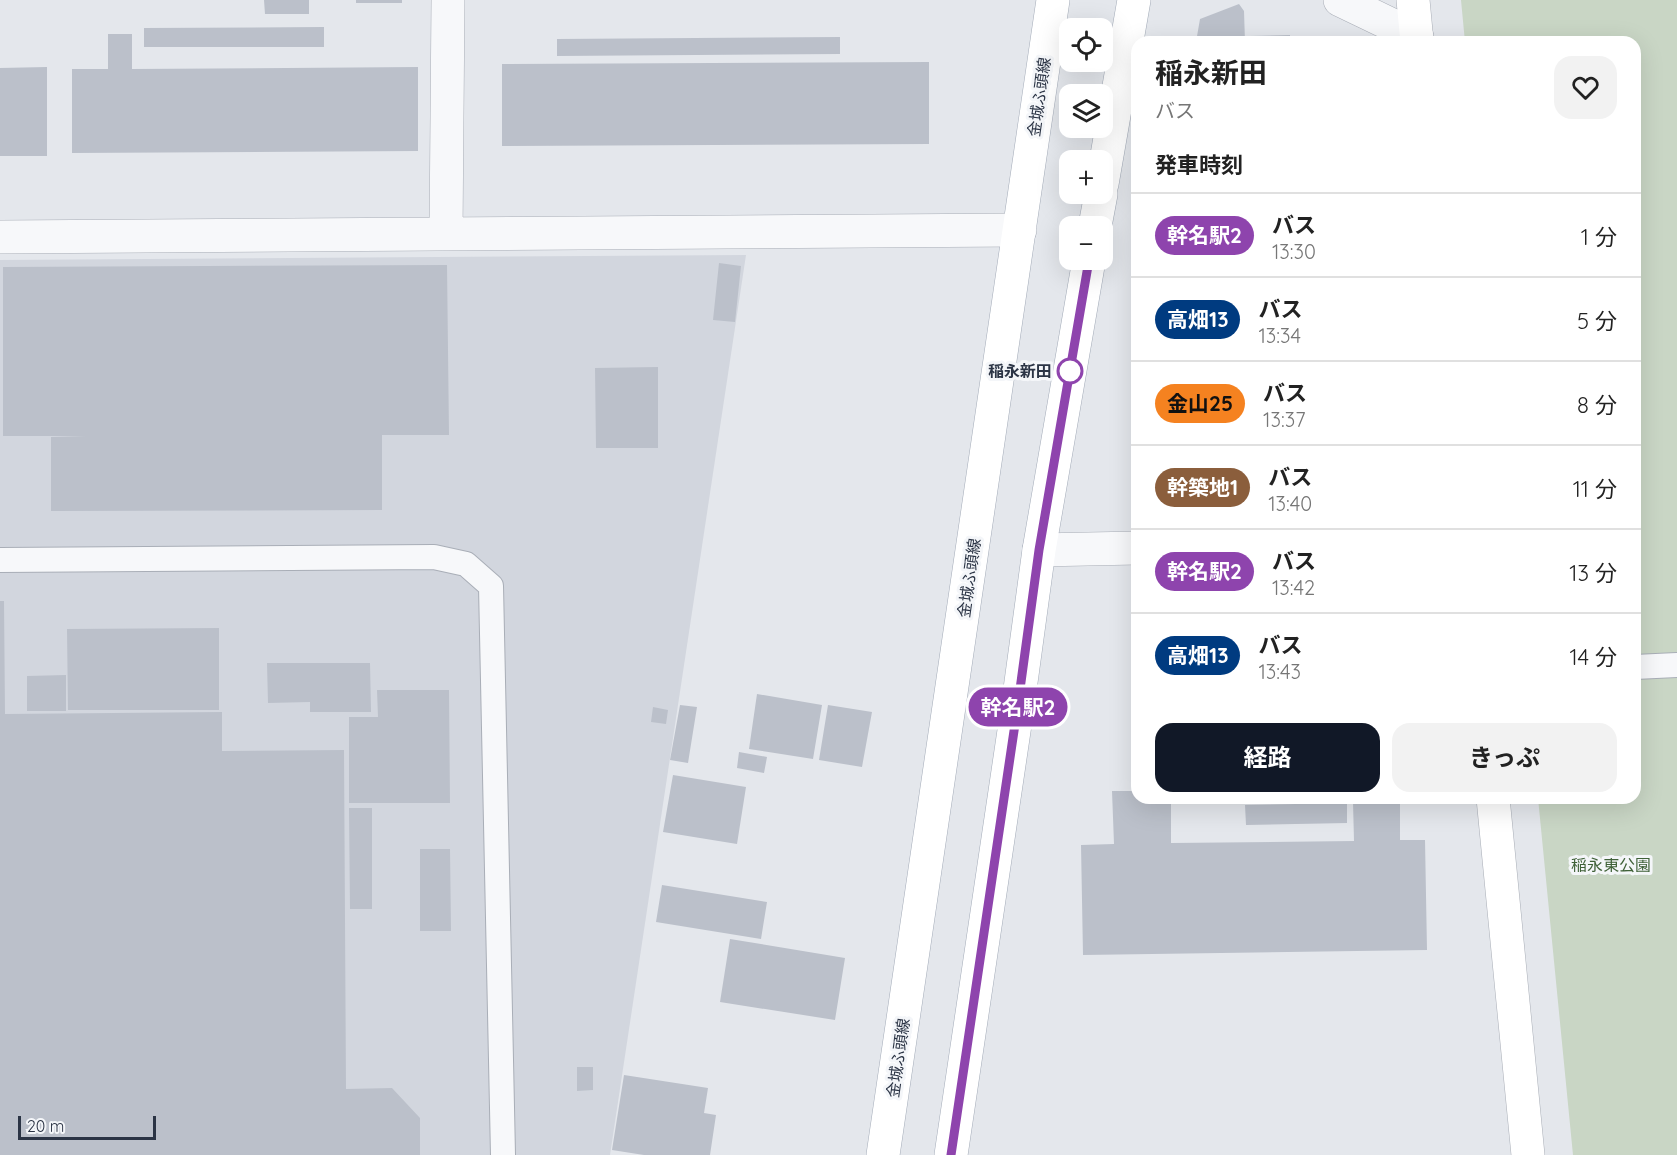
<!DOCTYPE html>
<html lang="ja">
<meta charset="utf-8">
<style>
body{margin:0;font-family:Quicksand,"Noto Sans JP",sans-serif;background:#f2f2f2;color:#222;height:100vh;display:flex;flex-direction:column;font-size:22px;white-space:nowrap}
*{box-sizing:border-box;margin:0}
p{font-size:20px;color:#767676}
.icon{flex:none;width:33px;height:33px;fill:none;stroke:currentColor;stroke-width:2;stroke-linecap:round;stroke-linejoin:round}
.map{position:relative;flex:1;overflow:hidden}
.side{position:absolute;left:1131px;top:36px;width:510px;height:768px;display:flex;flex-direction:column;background:#fff;border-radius:18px;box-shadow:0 6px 24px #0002}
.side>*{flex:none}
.badge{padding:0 12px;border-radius:20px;font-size:21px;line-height:39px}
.controls{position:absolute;left:1059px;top:18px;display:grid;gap:12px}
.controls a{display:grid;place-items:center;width:54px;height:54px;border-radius:12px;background:#fff;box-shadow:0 6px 24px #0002;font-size:30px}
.scale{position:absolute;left:18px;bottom:15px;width:138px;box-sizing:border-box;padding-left:6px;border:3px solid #2b3445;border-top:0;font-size:16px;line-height:21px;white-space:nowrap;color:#2b3445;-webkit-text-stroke:4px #f4f6f9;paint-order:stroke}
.map>.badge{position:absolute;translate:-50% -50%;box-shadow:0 0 0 3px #fff}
h2{padding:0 24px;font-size:22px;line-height:54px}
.round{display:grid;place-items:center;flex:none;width:63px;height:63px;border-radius:18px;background:#f2f2f2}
.headline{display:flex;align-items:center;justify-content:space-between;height:102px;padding:0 24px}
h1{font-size:28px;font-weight:700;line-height:45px}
.primary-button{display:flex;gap:12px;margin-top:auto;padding:12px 24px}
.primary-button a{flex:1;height:69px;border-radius:18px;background:#111827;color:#fff;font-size:24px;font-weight:700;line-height:69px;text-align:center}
.primary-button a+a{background:#f2f2f2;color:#222}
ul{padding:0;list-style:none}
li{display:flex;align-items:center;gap:18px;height:84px;padding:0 24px;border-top:2px solid #e0e0e0}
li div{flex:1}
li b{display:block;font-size:22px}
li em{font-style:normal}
li .badge{min-width:66px;font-weight:700;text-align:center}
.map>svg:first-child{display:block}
.built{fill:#d2d6de}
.green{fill:#c9d6c5}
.building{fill:#bbc0ca}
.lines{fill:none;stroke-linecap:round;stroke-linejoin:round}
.lane-casing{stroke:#a9aeb7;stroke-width:26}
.street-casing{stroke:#a9aeb7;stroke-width:34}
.secondary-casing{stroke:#a9aeb7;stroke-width:34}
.primary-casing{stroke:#a3abb8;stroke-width:34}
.lane{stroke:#f7f8fa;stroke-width:24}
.street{stroke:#f7f8fa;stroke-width:33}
.secondary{stroke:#fff;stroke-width:33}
.primary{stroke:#fff;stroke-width:33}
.line-casing{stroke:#fff;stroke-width:14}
.line{stroke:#8e44ad;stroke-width:9}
.stop-dot{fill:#fff;stroke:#8e44ad;stroke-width:3}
.labels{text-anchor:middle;stroke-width:6;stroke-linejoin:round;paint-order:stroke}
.street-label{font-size:16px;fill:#2b3445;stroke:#f4f6f9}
.stop-label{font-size:16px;font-weight:bold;fill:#2b3445;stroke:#f4f6f9;text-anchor:end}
.park-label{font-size:16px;fill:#3f6138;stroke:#f4f6f9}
</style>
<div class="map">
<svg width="1677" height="1155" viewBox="0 0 1677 1155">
<rect width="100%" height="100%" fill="#e4e7ec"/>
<path class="built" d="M746,255L610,1155H0V260Z"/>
<path class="green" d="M1461,0H1677V1155H1573L1538,798H1635V42H1465Z"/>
<path class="building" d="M264,0H309V14H265Z
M356,0H402V3H356Z
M1239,4L1244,11L1245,42H1196L1200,19Z
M324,27V47H144V28Z
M108,34H132V69L418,67V151L72,153V69H108Z
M1290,35V42H1250V36Z
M840,37V54L557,56V39Z
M929,62V144L502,146V64Z
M47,67V156H0V68Z
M719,263L741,266L735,322L713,320Z
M447,265L449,435H382V510L51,511V437L86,436H3V267Z
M658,367V448H596L595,368Z
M0,601H4L5,714L222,712V751L344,750L346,1089L392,1088L420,1118V1155H0Z
M219,628V710H68L67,629Z
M267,663H370L371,712H310V702L268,703Z
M66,675V711H27V676Z
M377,690H449L450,803H349V717H378Z
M757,694L822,705L813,759L749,749Z
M680,705L697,707L688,763L670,760Z
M828,705L872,712L862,767L819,760Z
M653,707L668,710L666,724L651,722Z
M739,752L767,757L764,773L737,768Z
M673,775L746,787L737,844L663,832Z
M1112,791H1137V798H1171V843L1354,841L1353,802L1400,801V840H1425L1427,950L1083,955L1081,845L1114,844Z
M1347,803V823L1246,825L1245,805Z
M349,808H372V909H350Z
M420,849H450L451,931H420Z
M662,885L767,902L761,939L656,922Z
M730,939L845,958L835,1020L720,1002Z
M577,1067H593V1090L577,1091Z
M624,1075L708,1088L704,1113L716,1115L710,1155H644L612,1150Z"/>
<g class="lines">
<defs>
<path id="lane" d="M0,560L434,557L466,564L491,586L503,1155
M1635,667L1677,665"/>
<path id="street" d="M1340,0L1417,37
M446,234L448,0
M0,237L1020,230
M1039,550L1137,548"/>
<path id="secondary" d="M1413,0L1417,42
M1493,798L1528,1155"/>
<path id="primary" d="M1102,184L1134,0
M1095,226L1101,194
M883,1155L1053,0
M951,1155L1018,704L1039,550L1089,260"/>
</defs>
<use href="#lane" class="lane-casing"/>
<use href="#street" class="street-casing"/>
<use href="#secondary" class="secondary-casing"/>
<use href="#primary" class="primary-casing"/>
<use href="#lane" class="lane"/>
<use href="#street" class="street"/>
<use href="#secondary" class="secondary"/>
<use href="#primary" class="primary"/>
</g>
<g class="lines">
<defs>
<path id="line" d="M951,1155L1018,704L1039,550L1089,260"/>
</defs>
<use href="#line" class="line-casing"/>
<use href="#line" class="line"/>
</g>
<circle class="stop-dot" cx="1070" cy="371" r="12"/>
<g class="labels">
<g class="street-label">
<text transform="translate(1039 97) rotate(-82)" y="6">金城ふ頭線</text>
<text transform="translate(969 578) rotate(-82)" y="6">金城ふ頭線</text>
<text transform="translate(898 1058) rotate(-82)" y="6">金城ふ頭線</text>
</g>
<g class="stop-label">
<text x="1052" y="377">稲永新田</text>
</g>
<g class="park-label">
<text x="1611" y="871">稲永東公園</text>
</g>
</g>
</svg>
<div class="controls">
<a><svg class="icon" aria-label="locate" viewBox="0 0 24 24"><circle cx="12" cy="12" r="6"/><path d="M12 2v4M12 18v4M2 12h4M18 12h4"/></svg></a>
<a><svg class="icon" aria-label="layers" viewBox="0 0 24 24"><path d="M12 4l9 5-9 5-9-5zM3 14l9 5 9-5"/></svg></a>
<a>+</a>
<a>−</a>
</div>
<div class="scale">20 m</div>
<b class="badge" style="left:1018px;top:707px;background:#8e44ad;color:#fff">幹名駅2</b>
<section class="side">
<div class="headline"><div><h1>稲永新田</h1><p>バス</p></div><a class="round"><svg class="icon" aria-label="heart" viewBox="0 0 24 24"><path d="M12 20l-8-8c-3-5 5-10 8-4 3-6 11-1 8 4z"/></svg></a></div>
<h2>発車時刻</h2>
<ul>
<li><span class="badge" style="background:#8e44ad;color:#fff">幹名駅2</span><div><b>バス</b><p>13:30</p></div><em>1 分</em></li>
<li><span class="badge" style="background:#003b80;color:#fff">高畑13</span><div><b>バス</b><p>13:34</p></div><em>5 分</em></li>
<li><span class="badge" style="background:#f58220;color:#111">金山25</span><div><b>バス</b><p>13:37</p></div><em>8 分</em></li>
<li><span class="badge" style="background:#8b5e3c;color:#fff">幹築地1</span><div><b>バス</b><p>13:40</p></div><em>11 分</em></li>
<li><span class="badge" style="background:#8e44ad;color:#fff">幹名駅2</span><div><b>バス</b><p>13:42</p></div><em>13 分</em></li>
<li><span class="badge" style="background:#003b80;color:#fff">高畑13</span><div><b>バス</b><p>13:43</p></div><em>14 分</em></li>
</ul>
<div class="primary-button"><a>経路</a><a>きっぷ</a></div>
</section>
</div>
